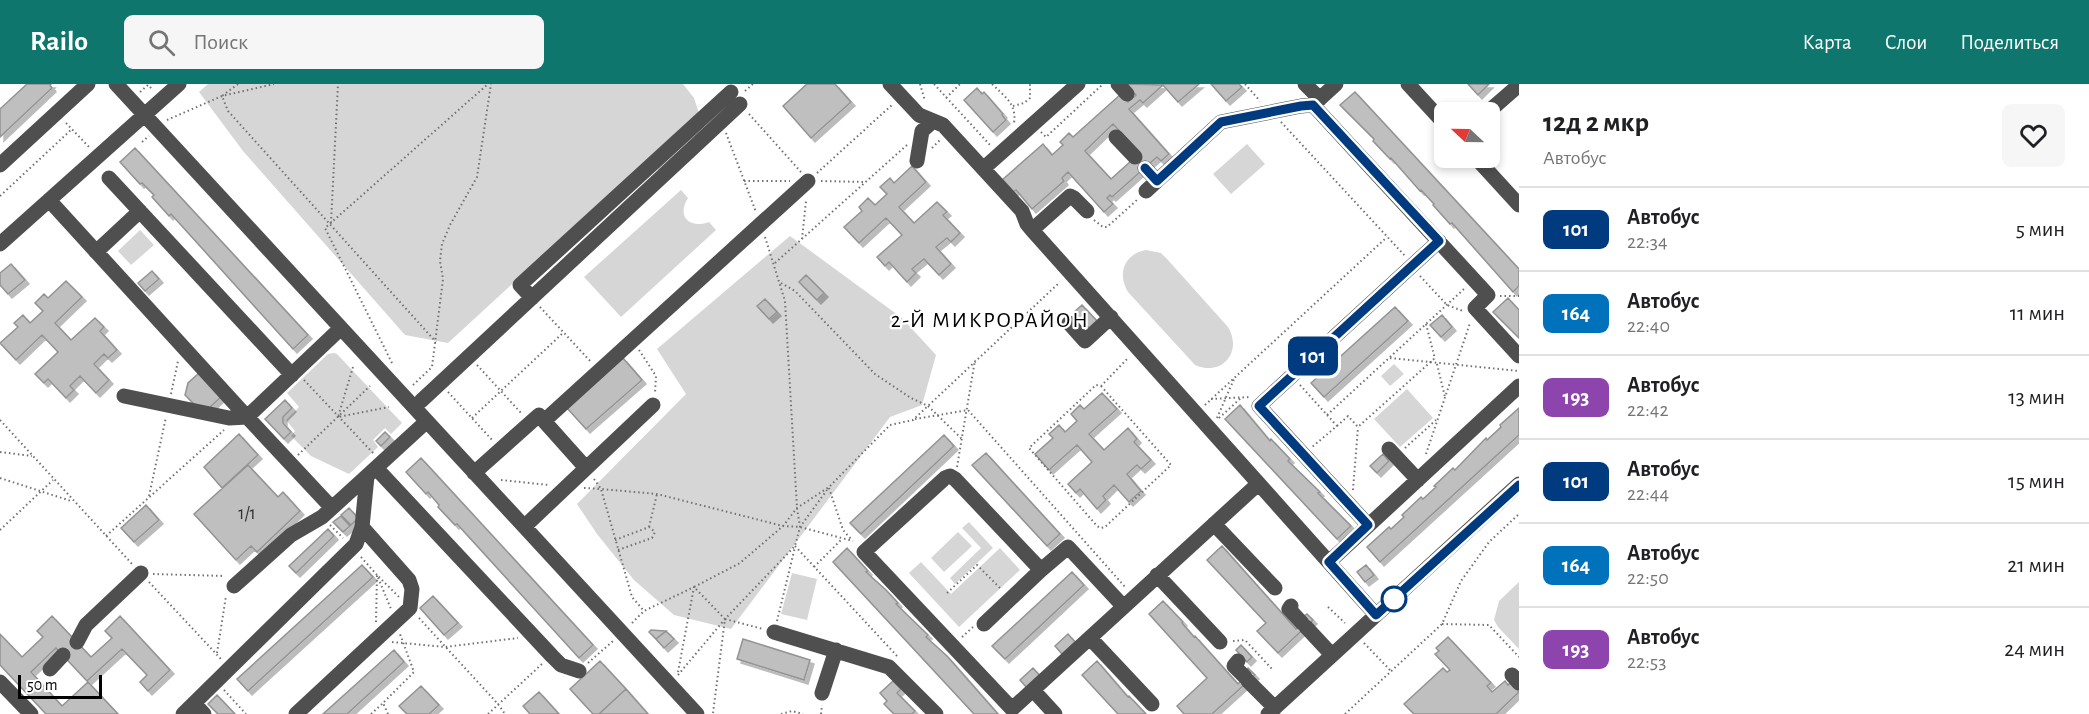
<!DOCTYPE html>
<html lang="ru">
<meta charset="utf-8">
<style>
body{margin:0;font-family:"Alegreya Sans",sans-serif;background:#f6f6f6;color:#202124;height:100vh;display:flex;flex-direction:column;font-size:22px;white-space:nowrap}
*{box-sizing:border-box;margin:0}
p{font-size:20px;color:#757577}
.icon{flex:none;width:33px;height:33px;fill:none;stroke:currentColor;stroke-width:2;stroke-linecap:round;stroke-linejoin:round}
.map{position:relative;flex:1;overflow:hidden}
.details{display:flex;flex-direction:column;background:#fff;width:570px}
.details>*{flex:none}
.badge{padding:0 12px;border-radius:9px;font-size:21px;line-height:39px}
.needle{width:39px;rotate:292deg}
.controls{position:absolute;left:1434px;top:18px;display:grid;gap:12px}
.controls a{display:grid;place-items:center;width:66px;height:66px;border-radius:9px;background:#fff;box-shadow:0 3px 9px #0003;font-size:30px}
.scale{position:absolute;left:18px;bottom:15px;width:84px;box-sizing:border-box;padding-left:6px;border:3px solid #000;border-top:0;font-size:16px;line-height:21px;white-space:nowrap;color:#000;-webkit-text-stroke:4px #fff;paint-order:stroke}
.map>.badge{position:absolute;translate:-50% -50%;box-shadow:0 0 0 3px #fff}
.round{display:grid;place-items:center;flex:none;width:63px;height:63px;border-radius:9px;background:#f6f6f6}
.overview{display:flex;align-items:center;justify-content:space-between;height:102px;padding:0 24px}
h1{font-size:28px;font-weight:700;line-height:45px}
ul{padding:0;list-style:none}
li{display:flex;align-items:center;gap:18px;height:84px;padding:0 24px;border-top:2px solid #e0e0e0}
li div{flex:1}
li b{display:block;font-size:22px}
li em{font-style:normal}
li .badge{min-width:66px;font-weight:700;text-align:center}
header{display:flex;align-items:center;gap:36px;box-sizing:border-box;height:84px;padding:0 30px;background:#0f766e;color:#fff}
header strong{font-size:28px}
nav{display:flex;gap:33px;margin-inline-start:auto;font-size:21px}
.search{width:420px;height:54px;background:#f6f6f6;display:flex;align-items:center;gap:15px;box-sizing:border-box;padding:0 21px;border-radius:9px;color:#757577;font-size:22px}
main{display:flex;flex:1;min-height:0}
.map>svg:first-child{display:block}
.green{fill:#d6d6d6}
.building{fill:#bfbfbf;stroke:#939393;stroke-width:1.5;fill-rule:evenodd;filter:url(#shadow)}
.lines{fill:none;stroke-linecap:round;stroke-linejoin:round}
.path{stroke:#717171;stroke-width:2;stroke-dasharray:1.5 3;stroke-linecap:butt}
.minor{stroke:#4f4f4f;stroke-width:15}
.line-casing{stroke:#fff;stroke-width:14}
.line{stroke:#003b80;stroke-width:9}
.stop-dot{fill:#fff;stroke:#003b80;stroke-width:3}
.labels{text-anchor:middle;stroke-width:4.5;stroke-linejoin:round;paint-order:stroke}
.number-label{font-size:18px;fill:#303030}
.neighbourhood-label{font-size:22px;letter-spacing:1.5px;fill:#000;stroke:#fff}
</style>
<header>
<strong>Railo</strong>
<div class="search"><svg class="icon" aria-label="search" viewBox="0 0 24 24"><circle cx="10" cy="10" r="6"/><path d="M15 15l6 6"/></svg>Поиск</div>
<nav><a>Карта</a><a>Слои</a><a>Поделиться</a></nav>
</header>
<main>
<div class="map">
<svg width="1519" height="630" viewBox="0 0 1519 630">
<defs>
<filter id="shadow"><feDropShadow dx="4" dy="4" stdDeviation="0" flood-color="#0004"/></filter>
</defs>
<rect width="100%" height="100%" fill="#fff"/>
<path class="green" d="M208,0H683L694,14L705,47L662,90L648,75L448,259L405,251L243,67L199,8Z
M1247,60L1265,80L1231,110L1213,90Z
M681,106L688,114C676,133 690,145 709,138L716,146L621,233L584,193Z
M140,146L154,161L131,181L118,167Z
M790,152L902,234L936,271L922,321L890,333L731,545L674,531L634,496L597,450L577,420L686,310L657,265Z
M1146,166L1161,169L1167,175L1228,243C1243,268 1222,293 1195,281L1128,208C1117,190 1124,170 1146,166Z
M334,269L337,270L402,339L391,350L385,344L373,356L378,363L349,390L311,372L291,352L295,347L286,336L299,323L287,309L328,270Z
M1394,280L1404,290L1390,302L1381,292Z
M1407,305L1433,334L1400,363L1374,335Z
M969,438L993,464L955,500L950,494L981,464L962,444Z
M958,448L972,462L944,488L931,474Z
M1000,464L1020,486L959,543L909,489L921,478L951,510Z
M792,489L817,495L807,536L781,530Z
M1519,498V565L1498,543L1494,536L1499,517Z"/>
<path class="building" d="M27,0H51L50,1L52,4L0,53V25Z
M807,0H835L851,18L811,54L783,22Z
M1125,0L1163,1L1143,19L1140,16L1129,25L1169,70L1161,77L1157,73L1112,113L1110,111L1107,114L1113,120L1104,128L1068,88L1062,94L1064,97L1032,125L1016,106L1013,108L1002,96L1043,60L1052,71L1063,61L1060,58L1069,49L1073,53L1121,10L1128,18L1136,11ZM1113,40L1140,69L1111,95L1085,67Z
M1162,0H1199L1178,18Z
M1211,0H1239L1242,3L1226,17Z
M1468,0H1489L1478,11Z
M977,4L982,10L984,8L1003,30L1002,31L1006,36L993,48L964,16Z
M1355,8L1519,185V202L1513,208L1452,139L1450,140L1433,121L1434,120L1421,106L1420,107L1391,74L1390,75L1373,57L1374,55L1340,21Z
M135,64L308,251L293,265L171,130L169,132L152,113L154,111L142,99L140,100L120,78Z
M912,82L926,98L899,123L914,139L937,118L947,128L943,131L960,149L951,158L947,154L936,163L951,180L939,191L924,175L912,185L916,189L907,198L889,178L885,182L877,173L902,151L886,134L859,159L844,143L862,127L859,123L868,114L875,121L887,110L880,103L890,94L894,99Z
M11,180L25,196L8,210L0,201V189Z
M152,187L159,195L145,207L138,199Z
M806,191L824,209L817,216L799,198Z
M66,197L82,213L55,239L71,256L95,234L104,243L100,247L117,266L108,274L104,270L94,280L109,296L96,309L80,292L70,302L74,306L66,314L48,295L44,299L35,290L58,268L42,251L16,276L0,259L18,243L14,239L23,231L30,239L43,227L35,219L44,210L48,214Z
M1508,214L1519,226V254L1493,228Z
M765,215L777,228L769,235L757,222Z
M1082,221L1097,237L1089,244L1074,228Z
M1395,223L1408,237L1324,313L1311,299Z
M1442,231L1452,243L1441,253L1430,241Z
M623,274L642,296L586,345L567,324Z
M199,289L221,313L208,325L196,322L185,311L188,299Z
M1102,309L1117,325L1089,350L1104,366L1128,344L1137,355L1134,358L1151,376L1141,385L1137,381L1127,390L1141,407L1129,418L1114,401L1103,412L1106,416L1097,425L1080,405L1076,409L1068,400L1092,378L1077,361L1049,386L1035,370L1053,354L1049,350L1059,341L1065,348L1077,337L1071,330L1080,321L1084,325Z
M285,316L292,324L283,333V339L291,348L284,355L265,335Z
M1240,321L1270,357L1271,355L1290,375L1288,377L1320,408L1318,409L1351,442L1337,455L1225,335Z
M1519,324V351L1380,478L1367,463L1389,443L1391,445L1404,433L1402,431L1421,413L1423,415L1436,403L1434,402L1453,384L1455,386L1486,354L1487,356L1501,343L1500,341Z
M385,348L390,353L381,362L376,357Z
M239,350L258,371L222,404L204,383Z
M944,351L954,362L861,450L850,439Z
M986,369L1060,450L1047,462L972,381Z
M1383,370L1389,377L1377,389L1370,382Z
M421,374L593,561L579,574L457,440L455,441L438,423L439,421L428,408L426,410L406,388Z
M248,381L278,413L283,408L300,427L257,468L251,462L236,476L194,430Z
M146,421L159,436L134,458L121,444Z
M349,424L358,434L351,441L341,431Z
M341,432L350,442L343,448L333,438Z
M328,445L334,452L296,489L289,482Z
M1222,462L1296,545L1307,535L1304,532L1307,530L1313,536L1278,569L1257,547L1266,539L1207,476Z
M847,464L868,487L866,488L886,506L898,519L896,520L928,551L926,553L947,572L998,630H974L833,478Z
M362,481L373,493L248,607L237,595Z
M1366,481L1374,491L1365,498L1357,488Z
M1072,488L1084,501L1005,575L992,562Z
M433,512L458,539L444,551L420,524Z
M1163,517L1183,538L1182,539L1194,553L1195,552L1238,600L1248,590L1245,587L1248,584L1255,591L1212,630H1184L1177,622L1207,594L1149,530Z
M52,532L91,573L112,554L105,547L120,532L170,586L148,607L140,598L147,591L122,565L87,597L56,564L31,588L62,622L88,598L118,630H46L0,581V550L22,573L43,553L37,547Z
M651,546L666,547L656,555L649,548Z
M666,547L674,555L664,564L656,555Z
M1068,550L1075,558L1062,570L1055,562Z
M1448,553L1491,599L1487,602L1492,608L1505,597L1508,601L1510,599L1519,608L1496,630H1414L1404,620L1443,584L1447,588L1450,586L1435,570L1439,567L1436,564Z
M743,555L810,576L804,596L737,575Z
M1241,561L1252,573L1247,578L1236,566Z
M394,566L404,578L347,630H323Z
M600,577L626,605L599,630H593L570,605Z
M1097,577L1128,613L1129,612L1146,630H1118L1082,591Z
M1033,584L1040,592L1027,604L1020,596Z
M893,597L901,605L897,609L915,627L912,630H894L884,620L887,617L880,609Z
M421,602L439,621L429,630H407L399,622Z
M626,605L648,630H599Z
M539,608L559,630H530L523,622Z
M217,611L235,630H218L208,620Z"/>
<g class="lines">
<path class="path" d="M238,0L222,12L228,27L436,258
M920,0L925,17
M934,0L990,61
M992,0C1005,13 1017,20 1014,39
M1245,0L1260,17
M745,7L753,0
M140,8L148,1L153,6
M946,14L960,0
M1013,22L1024,19L1030,14V0
M749,30L801,88
M167,36L222,12L274,0
M1281,38L1406,173
M66,39L89,63
M1041,48L1046,53L1103,0
M726,49L756,128
M142,58L149,52
M932,64L940,56
M817,89L893,20
M744,97H790
M821,97L866,98
M0,112L72,45
M1094,136L1103,143H1107L1138,115
M331,139L338,0
M765,153L785,217L797,424L800,443
M802,155L806,117
M775,179L907,61
M1420,192L1447,221L1463,227
M781,199L795,207L875,290L911,314L928,322L962,355
M1500,212H1519
M540,223L591,278
M1426,240L1435,275
M639,266L656,292L655,309
M1390,274L1519,287
M392,279L325,144L488,0
M1437,280L1445,313
M477,281L522,330
M353,283L338,333L389,323
M304,296L374,370
M413,301L432,283L443,195L440,177L442,160L450,141L477,93L491,0
M1300,301L1337,342L1312,363
M1101,302L1171,381L1105,443L1101,444L1097,442L1029,364L1096,301L1101,302L1128,274
M448,308L493,357
M171,310L178,277
M1211,315L1250,313
M1205,321L1387,153
M1327,331L1464,205
M472,334L564,248
M1217,334L1234,295
M1219,334L1241,314
M915,335L968,326L1126,504
M0,336L133,481
M1337,342L1348,332L1358,343L1435,274
M1405,364L1436,336
M0,368L32,372
M1426,370L1470,239
M298,371L370,302
M957,383L975,276
M0,394L71,417
M594,395L601,405L657,410L783,442L800,443L853,457
M501,396L549,401
M584,404L601,405L632,513L644,527
M829,404L843,446L851,455
M1353,406L1358,343
M149,412L166,333
M330,441L343,454
M649,443L657,410
M0,446L53,396
M106,452L224,346
M615,456L649,443L655,448L652,454L618,466
M795,462L897,572
M361,473L377,491L391,525
M814,483L842,455
M153,490L225,492
M149,498L221,575
M947,509L977,481L1002,506
M1328,523L1345,539
M419,534L498,620L505,630
M725,535L763,545
M777,537L795,463
M376,538L377,491L399,513
M632,539L644,527L694,503L678,588
M1442,540L1489,541L1519,573
M962,553L973,543
M1233,557L1245,556L1272,585
M392,558L445,563L518,554
M1364,559L1391,587
M217,569L226,512
M588,579L613,557
M678,591L725,535L795,462L800,443L827,406
M224,606L246,630
M713,629L725,535L694,503L740,479L783,442L797,424L829,403L890,341L913,336L1060,198
M371,630L383,619
M388,630L383,619L414,588L400,550
M488,630L543,579
M781,630L792,627L803,630
M821,630L822,621
M1345,630L1442,540L1461,497L1489,458L1519,430"/>
<path class="minor" d="M116,0L697,630
M890,0L919,31L943,41L1022,127L1027,140L1032,146L1376,531
M1118,0L1127,10
M1305,0L1320,15
M1336,0L1313,21L1488,211L1475,224L1519,272
M1408,0L1444,39
M1488,28L1519,1
M1116,53L1135,73
M1476,74L1519,121
M917,77L922,47L932,38
M0,81L88,0
M984,84L1078,0
M1145,84L1157,97
M109,94L292,291
M1146,107L1221,38L1301,22L1313,21
M49,116L247,333L341,244
M1032,146L1070,112L1074,114L1087,127
M0,160L179,0
M96,168L140,127
M532,214L520,201L731,8
M1069,239L1085,257L1111,233
M124,312L229,334L247,333L332,424
M421,317L740,20
M1389,365L1418,396
M376,384L552,572L561,581L579,587
M586,384L544,337L808,97
M474,389L539,331
M1214,440L1275,504
M1368,441L1259,322L1439,157
M525,442L653,321
M1329,478L1519,302
M1041,486L955,395L950,392L945,394L864,468L1012,625L1258,400
M1157,491L1220,558
M234,502L291,451L322,433L367,392
M1291,522L1289,525L1302,539
M984,540L1041,486L1068,463L1123,522
M1306,543L1332,571
M774,548L889,583L936,630
M1090,554L1152,620
M77,558L86,541L141,489
M1238,577L1234,582L1245,593
M50,585L63,571
M1512,591L1519,599
M1248,597L1275,624
M0,598L31,630
M1033,606L1055,630
M822,609L836,566
M194,619L204,630
M183,630L356,460L362,443L367,392L427,337
M296,630L410,524L412,505L409,496L362,443
M1268,630L1519,400"/>
</g>
<g class="lines">
<defs>
<path id="line" d="M1145,84L1157,97L1221,38L1301,22L1313,21L1439,157L1259,322L1368,441L1329,478L1376,531L1519,401"/>
</defs>
<use href="#line" class="line-casing"/>
<use href="#line" class="line"/>
</g>
<circle class="stop-dot" cx="1394" cy="515" r="12"/>
<g class="labels">
<g class="number-label">
<text x="247" y="435">1/1</text>
</g>
<g class="neighbourhood-label">
<text x="990" y="243">2-Й МИКРОРАЙОН</text>
</g>
</g>
</svg>
<div class="controls">
<a><svg class="needle" viewBox="-14 -14 28 28"><path d="M0-13l5 13h-10z" fill="#e53935"/><path d="M0 13l5-13h-10z" fill="#757577"/></svg></a>
</div>
<div class="scale">50 m</div>
<b class="badge" style="left:1313px;top:272px;background:#003b80;color:#fff">101</b>
</div>
<section class="details">
<div class="overview"><div><h1>12д 2 мкр</h1><p>Автобус</p></div><a class="round"><svg class="icon" aria-label="heart" viewBox="0 0 24 24"><path d="M12 20l-8-8c-3-5 5-10 8-4 3-6 11-1 8 4z"/></svg></a></div>
<ul>
<li><span class="badge" style="background:#003b80;color:#fff">101</span><div><b>Автобус</b><p>22:34</p></div><em>5 мин</em></li>
<li><span class="badge" style="background:#0072bc;color:#fff">164</span><div><b>Автобус</b><p>22:40</p></div><em>11 мин</em></li>
<li><span class="badge" style="background:#8e44ad;color:#fff">193</span><div><b>Автобус</b><p>22:42</p></div><em>13 мин</em></li>
<li><span class="badge" style="background:#003b80;color:#fff">101</span><div><b>Автобус</b><p>22:44</p></div><em>15 мин</em></li>
<li><span class="badge" style="background:#0072bc;color:#fff">164</span><div><b>Автобус</b><p>22:50</p></div><em>21 мин</em></li>
<li><span class="badge" style="background:#8e44ad;color:#fff">193</span><div><b>Автобус</b><p>22:53</p></div><em>24 мин</em></li>
</ul>
</section>
</main>
